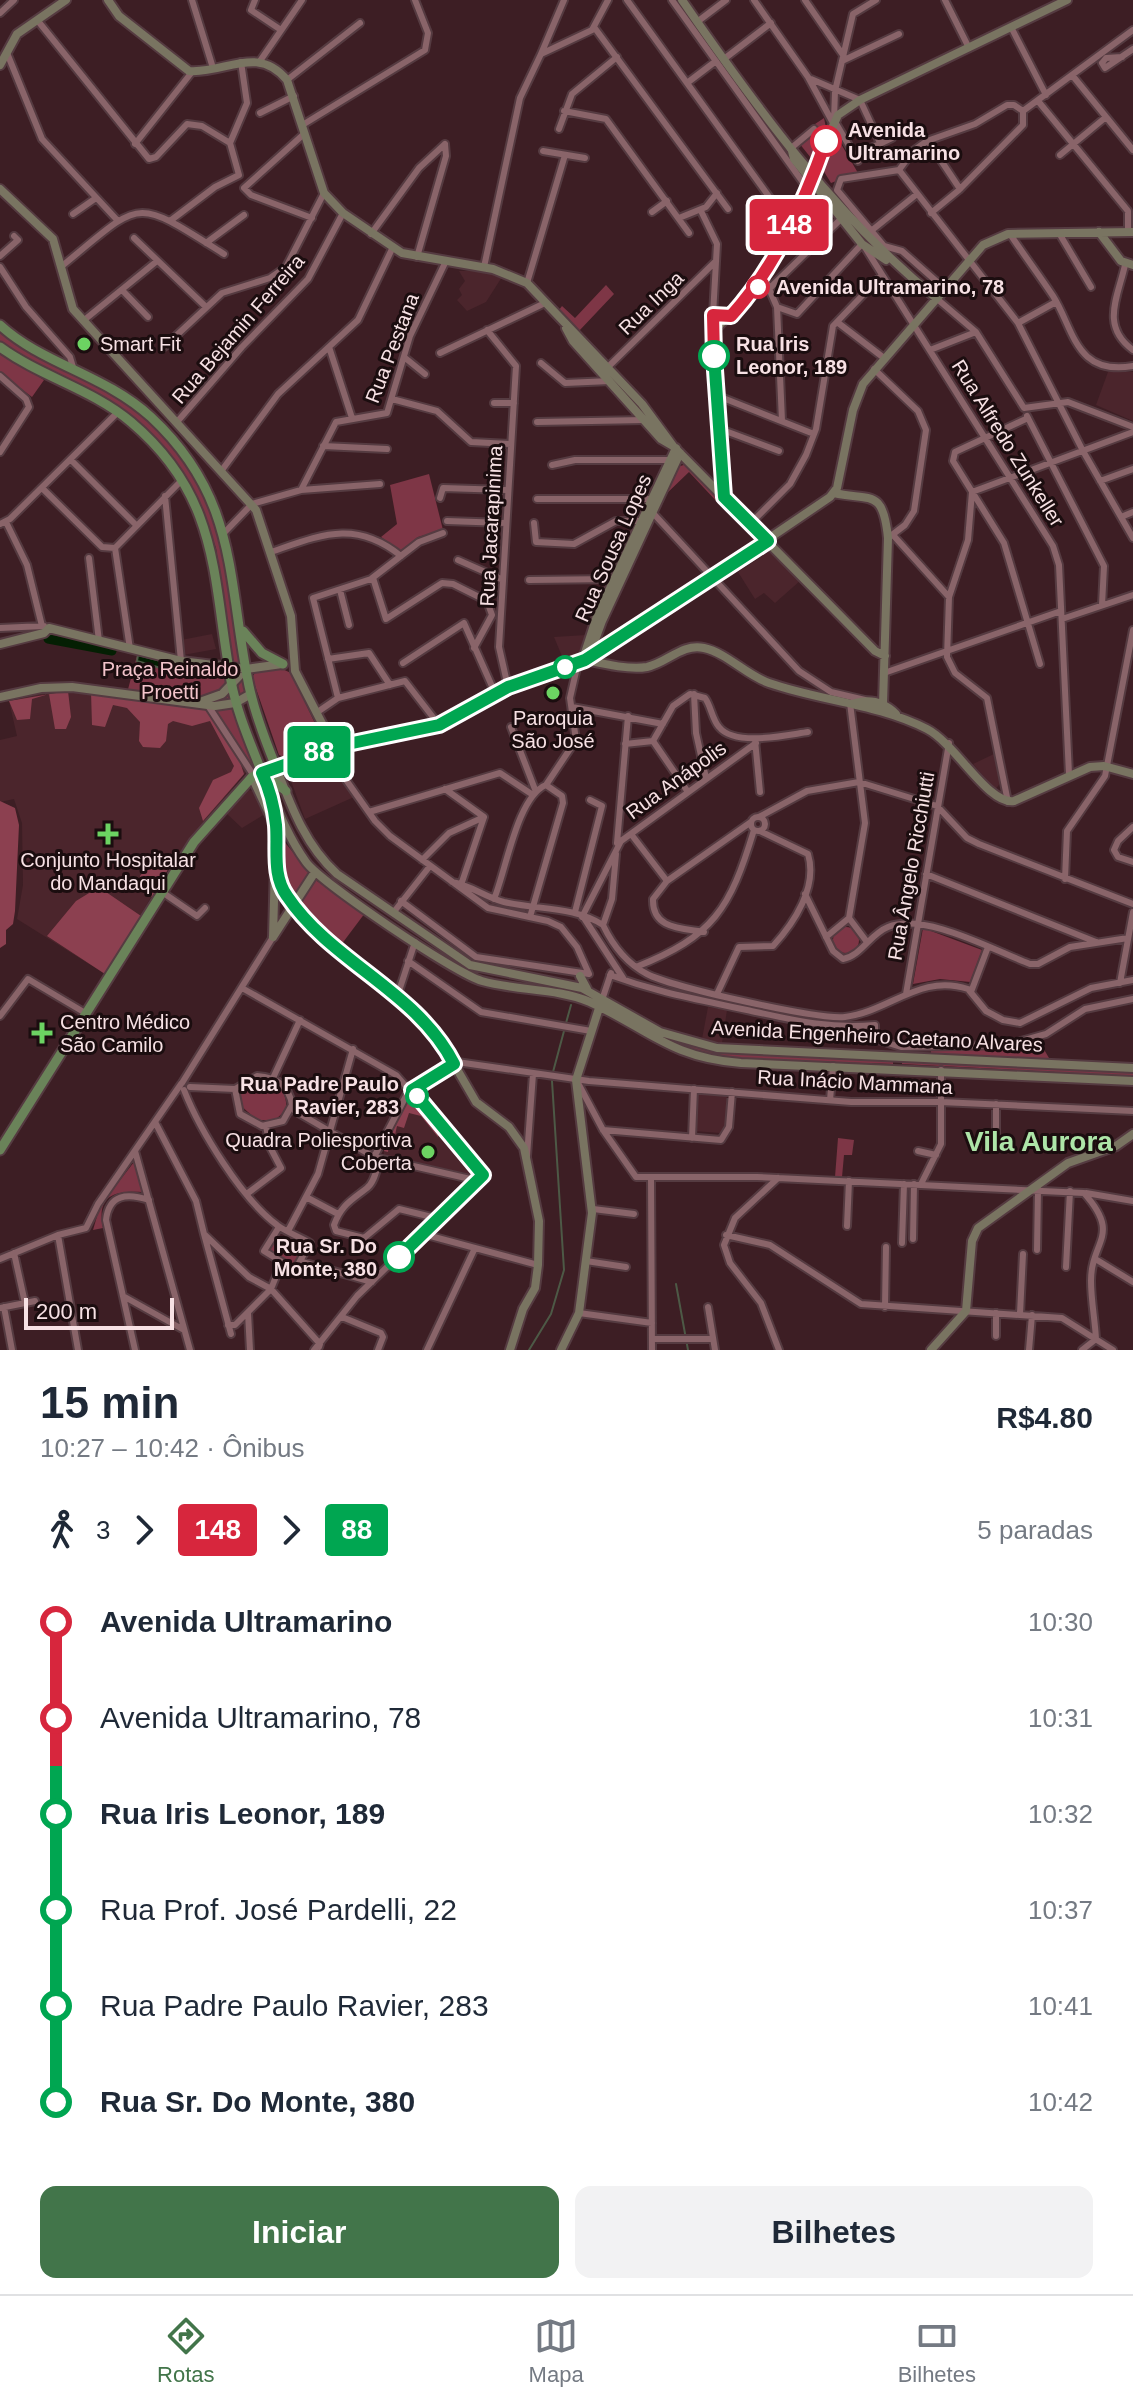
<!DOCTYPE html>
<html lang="pt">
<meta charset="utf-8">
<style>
body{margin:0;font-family:Arial,sans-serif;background:#f2f2f3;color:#1f2937;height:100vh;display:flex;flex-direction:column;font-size:30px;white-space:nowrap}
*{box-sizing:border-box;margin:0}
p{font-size:26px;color:#747a83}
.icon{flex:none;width:44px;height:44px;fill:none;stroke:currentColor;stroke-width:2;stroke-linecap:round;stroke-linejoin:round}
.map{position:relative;height:1350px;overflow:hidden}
.side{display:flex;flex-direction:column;background:#fff;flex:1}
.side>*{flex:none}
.badge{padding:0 16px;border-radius:6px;font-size:28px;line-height:52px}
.scale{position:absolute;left:24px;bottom:20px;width:150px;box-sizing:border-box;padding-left:8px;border:4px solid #f7e1e4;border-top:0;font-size:22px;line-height:28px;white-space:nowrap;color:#f7e1e4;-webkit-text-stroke:6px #1b0d0f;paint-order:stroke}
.map>.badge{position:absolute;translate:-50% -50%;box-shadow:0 0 0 4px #fff}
.legs{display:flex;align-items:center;gap:12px;height:88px;padding:0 40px;font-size:26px}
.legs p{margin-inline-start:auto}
.head{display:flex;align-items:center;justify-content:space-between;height:136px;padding:0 40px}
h1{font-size:44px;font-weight:800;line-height:60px}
.action{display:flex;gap:16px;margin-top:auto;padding:16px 40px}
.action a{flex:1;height:92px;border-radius:16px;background:#42754a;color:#fff;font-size:32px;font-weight:800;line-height:92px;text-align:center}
.action a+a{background:#f2f2f3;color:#1f2937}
ul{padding:0 40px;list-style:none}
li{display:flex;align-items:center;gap:28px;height:96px;font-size:30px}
li i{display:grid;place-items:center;width:12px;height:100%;margin:0 10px;background:currentColor}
li i::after{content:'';width:20px;height:20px;margin:-10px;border:6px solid;border-radius:50%;background:#fff}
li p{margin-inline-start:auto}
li:first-child i{background:linear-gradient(#0000 50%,currentColor 0)}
li:last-child i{background:linear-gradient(currentColor 50%,#0000 0)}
.tabs{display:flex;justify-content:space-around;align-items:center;height:112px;border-top:2px solid #e0e1e3;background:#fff;font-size:22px;color:#747a83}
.tabs a{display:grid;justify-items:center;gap:4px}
.tabs .on{color:#42754a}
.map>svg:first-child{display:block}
.built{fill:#4b252c}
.green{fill:#7e3646}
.forest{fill:#8c4050}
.water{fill:#041f03;stroke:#4d5946;stroke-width:2}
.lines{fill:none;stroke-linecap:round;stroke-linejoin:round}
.stream{stroke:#4d5946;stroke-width:2}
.river{stroke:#041f03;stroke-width:9}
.street-casing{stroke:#553b41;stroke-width:10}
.secondary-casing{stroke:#553b41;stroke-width:12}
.primary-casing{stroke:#553b41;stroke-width:13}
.street{stroke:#896469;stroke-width:6}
.secondary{stroke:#797461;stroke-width:8}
.primary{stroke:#6a8359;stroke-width:9}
.line-1-casing{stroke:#fff;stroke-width:18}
.line-2-casing{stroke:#fff;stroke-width:18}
.line-1{stroke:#d7263d;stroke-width:12}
.line-2{stroke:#00a651;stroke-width:12}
.stop-1-dot{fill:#fff;stroke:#d7263d;stroke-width:4}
.poi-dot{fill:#6cd362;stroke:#1b0d0f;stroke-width:3}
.stop-2-dot{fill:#fff;stroke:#00a651;stroke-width:4}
.labels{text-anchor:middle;stroke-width:6;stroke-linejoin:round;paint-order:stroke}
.stop-label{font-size:20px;font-weight:bold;fill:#f7e1e4;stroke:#1b0d0f;text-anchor:start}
.street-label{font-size:20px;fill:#f7e1e4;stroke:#1b0d0f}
.poi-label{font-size:20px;fill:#f7e1e4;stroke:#1b0d0f;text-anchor:start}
.park-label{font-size:20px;fill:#f3c4cb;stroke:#1b0d0f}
.district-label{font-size:28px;font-weight:bold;fill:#aee5a8;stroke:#1b0d0f}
</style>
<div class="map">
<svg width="1133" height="1350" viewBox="0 0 1133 1350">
<rect width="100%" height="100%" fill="#3d1e24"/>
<path class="built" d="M459,271H479L502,277L486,302L467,311L457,300L462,295L459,289L465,281Z
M1108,372H1133V421L1096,405Z
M771,550L801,580L775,603L764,593L755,599L738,572Z
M212,634L216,649L183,655L181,640Z
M586,635L581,654L564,661L554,637Z
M46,692H91L206,710L247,771L174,859L105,974L17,919L23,885L22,823L14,799L0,802V740L17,736L9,701Z
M996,753L1001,782L995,790L973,764Z
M325,756L354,797L305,819L287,770Z
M246,789L252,791L265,814L242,828L226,813Z
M708,1007L727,1010L722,1043L702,1039Z
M698,1093L727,1095L725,1126L720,1133L694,1131Z
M414,1098L478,1173L477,1176L384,1155V1147L404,1103Z"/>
<path class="green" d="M824,118L826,128L815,163L799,143L818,129L815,124Z
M837,137L858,173L831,183L823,170Z
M606,285L614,294L579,331L559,310L562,306L575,318Z
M0,332C39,360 89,373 128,403C227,478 229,580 248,692L238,697L216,548L198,500L184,478L96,392L12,351L0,342Z
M0,352L44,380L32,397L0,373Z
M687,464L722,500L719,504L689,472L664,496L677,467Z
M429,474L443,530L418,537L400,551L381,537L397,524L390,485Z
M138,652L229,667L258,765L249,769L208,706L127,693Z
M280,668L291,673L322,738L319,746L284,757L279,755L252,677L255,673Z
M282,839L317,881L365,913L341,945L283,882Z
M833 940a13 13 0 1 1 26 0a13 13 0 1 1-26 0Z
M923,928L982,950L970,982L940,979L913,984Z
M659,1035L712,1052L893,1060V1064C823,1060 719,1070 659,1035Z
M1039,1041L1049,1058L966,1059L931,1054V1050L1004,1049Z
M902,1061L1133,1073V1076L902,1064Z
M260,1080C277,1082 288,1091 286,1110L275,1120H257L240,1105L239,1095L246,1085Z
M838,1138L854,1140L852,1155H844L842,1177H835Z
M134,1162L142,1192C116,1191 96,1194 103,1228L93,1230L100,1206Z
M281,1237H291L303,1245L294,1265L281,1261L267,1249Z"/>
<path class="forest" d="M68,691L71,717L66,729H55L49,694L32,699L30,719L17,720L9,701Z
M91,692L206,710L238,756L244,774L203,821L199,808L213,780L231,772L234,766L210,721L192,726L173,721L168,724L166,741L160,748L143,747L139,741L140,722L127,708L113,705L105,727L92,725Z
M0,801L15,808L19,825L15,911L13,924L6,930V944L0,948Z
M168,855L174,859L152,897L142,889L140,876L152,861Z
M94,890L106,892L141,916L105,974L47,936L76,901Z
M413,1097L440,1129L438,1137L421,1116L409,1113L404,1128L397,1126L393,1144L389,1143L388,1152L384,1151L404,1102Z"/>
<path class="water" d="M138,655L180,666L225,668L224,674H181L137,661Z"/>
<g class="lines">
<path class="stream" d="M566,1023L571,1005
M553,1072L564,1031
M676,1284L688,1350
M529,1350L551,1314L564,1270L552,1081"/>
<path class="river" d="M48,639L112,651"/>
<defs>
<path id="street" d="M192,0L213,68
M255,0L251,10L281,30
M627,0L770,198
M672,0L807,188
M754,0L808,77L833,123
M805,0L843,55
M945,0L969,48
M0,13L14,0
M38,21L149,159L156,157L187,124L202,126L230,143
M697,22L726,0
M594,27L728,209
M1011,27L1046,95
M7,53L42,139L118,221
M541,54L564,0
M724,59L771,23
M260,61L302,0
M842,61L899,34
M1102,63L1105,68L1133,49
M1102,63L1106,58L1122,57
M1072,75L1133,150
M811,79L860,100L880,143
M287,80L360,23
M687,83L716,61
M1038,101L1128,211V232
M564,111L606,119L689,233
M1023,111L1133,30
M260,113L294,96
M304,124L425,50L428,33L415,0
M559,129L572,94L617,57
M305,133L244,188L251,195L312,218
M928,141L960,189
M135,144L192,72
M871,148L892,138
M790,149L814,129
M543,151L585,158
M1060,155L1106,117
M858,161L834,120L835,91L853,14L876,0
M899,170L1018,323L1083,451L1133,538
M899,170L913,151L927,141L975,124L1007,105H1014L1023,111V125L959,190L931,213
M899,170L841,179L837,190L884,246L902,251L944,288
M768,203L794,214
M701,211L717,244L713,315
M652,212L667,201
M73,214L96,198
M679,218L706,207L717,193
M170,221L215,187L239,175L230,143L247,103L241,62
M871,231L917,194
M1059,233L1091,287
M371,234L419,168L445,144
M1010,234C1024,255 1039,275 1053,296C1074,329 1075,376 1133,366
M134,238L205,306
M206,243L244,215
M864,246L1053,546L1059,565L1069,774
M0,256L18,240L14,236
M417,257L446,156L445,144
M1125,265C1118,297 1100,326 1133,350
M62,266C144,199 132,196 224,254
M0,267L26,307L70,357L73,367
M484,267L520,98L541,54L592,30L608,0
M764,277L777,307L782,421
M527,283L565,155
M771,287L843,217
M122,290L148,317
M936,298L976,332L1024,408L1068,402L1133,427
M777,307L797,314L862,244
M83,321L157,261
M837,322L884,358
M1018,323L1056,302
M487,330L516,366L499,647L508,687
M164,347L222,293L270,278L286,267L324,193
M329,347L352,418
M930,350L976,332
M440,353L545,303
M404,357L425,374
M541,363L565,383L610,381
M608,367L716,261
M874,369L918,411L926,430L914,511L905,525L888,538
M0,376L26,399L29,407L0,452
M718,396L814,434
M392,399L437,411L471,442L511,444
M494,403H514
M1027,416L1104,566L1102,605
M1028,418L955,452L953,461L1004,543L1040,664
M177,422L242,347L308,279L343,213
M537,422L645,420
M720,429L779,451
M323,446L387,449
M71,460L136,525
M552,465L575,460H670
M222,470L278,394L358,320L392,249
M1100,481L1133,469
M42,488L102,547L115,548L130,649
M301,490L380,484
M165,496L181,661
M440,498L443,488L506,490
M537,499H652
M652,512L799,671L831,692L865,700
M1121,517L1133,512
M447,521L505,523
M6,522L27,565L42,626
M534,523L536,542L574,544L616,521H642
M751,523L790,484L806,455L816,429L833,326L882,275
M0,524L10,519L118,412
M224,533L252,504L301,490L336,422L387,413L410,336L445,263
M893,535L949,597
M115,548L181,481
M271,552C321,535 355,519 401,556
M89,558L99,641
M458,560L501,579
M373,578L386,619L442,583L453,584L487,601L492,615L474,648
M529,580L614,579
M340,590L349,625
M1062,619L1133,595
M0,628L44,626
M328,659L369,653L390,685
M403,663L464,623L495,693
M884,673L1061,611
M694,694L696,733L706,778
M338,698L313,598L371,579L419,542L443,533
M207,704L254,776
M572,707L663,724
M316,713L338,698L405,681L439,725
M511,727L536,792
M755,740L760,792
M653,741L688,792
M625,744L653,741L673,706L690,694L705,698C711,706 712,719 719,727C735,747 786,735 808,732
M325,750L375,821L390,836L488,908L548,921L561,927L577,947L589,974L476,957L401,901
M1008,802L987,698L955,673L947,657L949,597L968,540L972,492L1133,432
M369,812L500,773L533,795
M759,817L807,791L859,782L937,806L967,838L979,844L1133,904
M751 824a7 7 0 1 1 14 0a7 7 0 1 1-14 0Z
M1133,827L1118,841L1114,850L1118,857L1133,862
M631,834L667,881
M617,843L628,716
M422,860L449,833L484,817L445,789
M926,874L1096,942
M1065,879L1067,831L1105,776L1133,630
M452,882C470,885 485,897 504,902C538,910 573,906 603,925
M462,882L484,817
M162,892L197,916L205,908
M805,894L833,951L843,959C861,956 870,934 888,927C925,912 993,950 1030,964H1038L1070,947L1128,938
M494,899C506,871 517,797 546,785L576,740L570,698L578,663
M575,912L602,806L590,800
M393,913L430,866
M530,917L563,803L562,796L546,785
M582,917L621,841L756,743
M584,918L623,978
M849,918L865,823L850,703
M849,918L867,942
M603,925C613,946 626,963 647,974C671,987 819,1020 845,1017C890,1011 921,973 968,989L986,1011L1003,1020L1020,1023L1091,988L1133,980
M603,925L612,899L616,854
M704,932C681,928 652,929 653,899L667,881L751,822
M826,937L849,918
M408,961L481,1012L591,1031
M636,967C714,936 730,909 754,830
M610,975C659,993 696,999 747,1010C793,1020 827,1029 875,1025V1039
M1120,983L1133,912
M242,988L396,1075L483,1174L357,1296L314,1350
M971,992L988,947
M717,994L739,947L773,946C794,923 818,887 808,854L760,831
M906,994L949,743
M397,997L415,942
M603,997L611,973
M0,1016L28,979L87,1014
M858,1029L875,1039L901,1047L1007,1045L1046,1034L1085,1009L1133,999
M257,1076C276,1077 289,1085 292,1105L283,1121L262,1126L240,1114L235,1089Z
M273,1078L300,1020
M182,1083L273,937
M578,1083L603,1130L636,1177H757L1084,1193C1122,1236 1091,1240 1091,1281C1091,1300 1095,1320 1096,1339
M190,1087L235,1089
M184,1090C200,1131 242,1199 277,1225C286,1232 300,1237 310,1243L295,1270L264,1251L279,1227
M830,1100L833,1066
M295,1111L374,1157L479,1181
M155,1122L196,1201L204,1234L249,1277L271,1289L320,1344L319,1347
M603,1130L721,1140L729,1127L732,1092
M692,1138L694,1089
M996,1141V1104
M135,1151L190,1350
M918,1151L936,1155
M527,1156L533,1074
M374,1157L406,1096L457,1062L589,1081L851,1102H941L1133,1111
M380,1159C377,1167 375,1182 367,1188C352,1200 341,1205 334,1225L336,1231L364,1238L399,1209L440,1219
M651,1178L652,1350
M778,1178L735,1218L724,1245L730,1263L761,1303L779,1350
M921,1184L941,1144V1070
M248,1193L281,1168L270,1147L266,1126
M1086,1193L1133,1201
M306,1197L338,1214
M593,1209L634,1214
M847,1226L849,1181
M288,1231L318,1174L353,1049
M204,1234L231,1334
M423,1234L538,1265
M58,1235L78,1350
M726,1235L770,1245L861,1304L1062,1318L1113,1350
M913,1239L914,1184
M902,1243L904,1184
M1037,1250L1038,1189
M14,1253L25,1303
M0,1259L58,1235L86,1228L98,1204L181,1084
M1097,1260L1133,1282
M586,1261L626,1267
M302,1262L372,1282
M1066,1267L1070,1191
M123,1296L184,1330
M4,1307L12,1350
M708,1307L715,1350
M885,1307L886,1247
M0,1308L35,1301
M248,1313L250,1350
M579,1313L652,1323
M996,1313V1336
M1020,1314L1023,1254
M342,1317L381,1333L383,1337L378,1350
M228,1325H235L271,1289L281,1264
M652,1339H711
M135,1350L106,1220C109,1194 127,1193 149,1200
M427,1350L475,1248
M1029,1350L1032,1315
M1082,1350L1096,1339"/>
<path id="secondary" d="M108,0L119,16L189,71C225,74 257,44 287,80L324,193L343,213L402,253L493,269L527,283L642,404L673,446
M682,0C756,107 835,216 936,298
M0,65L17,34L66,0
M792,151L794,159L862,244L886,260
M0,189L53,239L73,309L256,510L291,616L295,671L327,733L338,746
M1099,232L1121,261L1133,265
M566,328L573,341L661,439L673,446L875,651L885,656
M713,332L764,277L838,115L860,100L1067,0
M834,493C871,501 883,488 888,538L883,704
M724,496L713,315L729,317
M0,644L44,633L49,628L181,661L246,669L282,664
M600,653L594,643L602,621L680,453
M586,660C604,664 629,670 647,667C667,663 682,643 704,648C727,653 746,675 769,683C821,701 878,704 927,729C956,744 988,805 1014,801L1090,767L1104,766L1133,774
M582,662L597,616L676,448
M0,697L41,688L72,687L215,706L235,703L251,694
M197,703L222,694L246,669
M478,703L448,724L371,737L276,767C291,806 305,845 337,874L470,965L582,988L660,1032L717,1048L1133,1068
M855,703C870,699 884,702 896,714
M473,704L508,687L600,653L830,497L837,488L853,410L863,384L983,245L1008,234L1133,232
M263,774C275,803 287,836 306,862C321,883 456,974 482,981C517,991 557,988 590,1002C648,1029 671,1058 741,1063L1133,1081
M252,777L276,828L273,937
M276,866L282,889L294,905L342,954L420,1017L447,1052L476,1102L509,1127L524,1148L539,1221L538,1265L535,1288L523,1309L510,1350
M273,937L315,872
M580,976L587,989
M561,1350L579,1313L592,1213L576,1080L600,1005
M931,1350L966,1311L972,1241L978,1228L1068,1163L1116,1146L1133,1134"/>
<path id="primary" d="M0,325C42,364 104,374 151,417C239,499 227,580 249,686C255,714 265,740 276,767L252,777L194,842L0,1150
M0,347C41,377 92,389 131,422C221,498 212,578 231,681C237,713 250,742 262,773
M243,631L262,653L283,664
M262,773L286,791"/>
</defs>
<use href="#street" class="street-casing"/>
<use href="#secondary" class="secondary-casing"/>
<use href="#primary" class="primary-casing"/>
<use href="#street" class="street"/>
<use href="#secondary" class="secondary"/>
<use href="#primary" class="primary"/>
</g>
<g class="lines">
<defs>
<path id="line-1" d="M714,356L713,315L731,316C775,268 804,203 826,141"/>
<path id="line-2" d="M399,1257L483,1175L412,1090L454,1064C417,991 332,963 287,896C272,875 278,850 276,825C274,806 270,790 262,773L338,746L439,725L508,687L585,660L768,541L724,497L714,356"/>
</defs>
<use href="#line-1" class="line-1-casing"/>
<use href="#line-2" class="line-2-casing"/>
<use href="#line-1" class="line-1"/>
<use href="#line-2" class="line-2"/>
</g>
<g class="stop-1-dot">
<circle cx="826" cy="141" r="14"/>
<circle cx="758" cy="287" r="10"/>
</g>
<g class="poi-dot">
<circle cx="84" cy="344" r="8"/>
<circle cx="553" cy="693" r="8"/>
<path d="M104 822h8v8h8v8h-8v8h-8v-8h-8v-8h8z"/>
<path d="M38 1021h8v8h8v8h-8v8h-8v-8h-8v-8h8z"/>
<circle cx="428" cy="1152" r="8"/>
</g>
<g class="stop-2-dot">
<circle cx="714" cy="356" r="14"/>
<circle cx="565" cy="667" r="10"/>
<circle cx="417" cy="1096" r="10"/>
<circle cx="399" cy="1257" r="14"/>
</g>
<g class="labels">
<g class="stop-label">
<text x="848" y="137">Avenida<tspan x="848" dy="23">Ultramarino</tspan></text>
<text x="776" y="294">Avenida Ultramarino, 78</text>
<text x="736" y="351">Rua Iris<tspan x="736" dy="23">Leonor, 189</tspan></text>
<text x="399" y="1091" text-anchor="end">Rua Padre Paulo<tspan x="399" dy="23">Ravier, 283</tspan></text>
<text x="377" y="1253" text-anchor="end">Rua Sr. Do<tspan x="377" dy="23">Monte, 380</tspan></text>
</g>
<g class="street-label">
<text transform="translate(651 303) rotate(-44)" y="7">Rua Inga</text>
<text transform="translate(238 329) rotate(-49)" y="7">Rua Bejamin Ferreira</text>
<text transform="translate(392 348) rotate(-69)" y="7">Rua Pestana</text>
<text transform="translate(1008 443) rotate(58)" y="7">Rua Alfredo Zunkeller</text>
<text transform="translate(491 526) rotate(-87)" y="7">Rua Jacarapinima</text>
<text transform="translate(613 548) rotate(-66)" y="7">Rua Sousa Lopes</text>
<text transform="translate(676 780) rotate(-36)" y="7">Rua Anápolis</text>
<text transform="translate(911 866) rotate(-80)" y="7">Rua Ângelo Ricchiutti</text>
<text transform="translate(877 1036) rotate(3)" y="7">Avenida Engenheiro Caetano Alvares</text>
<text transform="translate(855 1082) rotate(3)" y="7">Rua Inácio Mammana</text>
</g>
<g class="poi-label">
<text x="100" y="351">Smart Fit</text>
<text x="553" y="725" text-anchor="middle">Paroquia<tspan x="553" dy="23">São José</tspan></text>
<text x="108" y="867" text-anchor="middle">Conjunto Hospitalar<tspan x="108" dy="23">do Mandaqui</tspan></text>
<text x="60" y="1029">Centro Médico<tspan x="60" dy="23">São Camilo</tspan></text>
<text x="412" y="1147" text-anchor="end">Quadra Poliesportiva<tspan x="412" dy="23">Coberta</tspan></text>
</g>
<g class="park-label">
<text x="170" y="676">Praça Reinaldo<tspan x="170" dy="23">Proetti</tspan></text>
</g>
<g class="district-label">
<text x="1039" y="1151">Vila Aurora</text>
</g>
</g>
</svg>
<div class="scale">200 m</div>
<b class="badge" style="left:789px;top:225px;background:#d7263d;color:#fff">148</b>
<b class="badge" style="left:319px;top:752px;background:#00a651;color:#fff">88</b>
</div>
<section class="side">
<div class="head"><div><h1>15 min</h1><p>10:27 – 10:42 · Ônibus</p></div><b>R$4.80</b></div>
<div class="legs"><svg class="icon" aria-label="walk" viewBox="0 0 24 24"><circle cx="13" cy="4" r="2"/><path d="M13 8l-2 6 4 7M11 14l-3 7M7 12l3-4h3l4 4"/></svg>3<svg class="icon" aria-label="forward" viewBox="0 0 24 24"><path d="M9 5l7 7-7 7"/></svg><b class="badge" style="background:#d7263d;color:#fff">148</b><svg class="icon" aria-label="forward" viewBox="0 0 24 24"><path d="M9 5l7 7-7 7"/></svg><b class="badge" style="background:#00a651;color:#fff">88</b><p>5 paradas</p></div>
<ul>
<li><i style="color:#d7263d"></i><b>Avenida Ultramarino</b><p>10:30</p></li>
<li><i style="color:#d7263d"></i><span>Avenida Ultramarino, 78</span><p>10:31</p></li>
<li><i style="color:#00a651"></i><b>Rua Iris Leonor, 189</b><p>10:32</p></li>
<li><i style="color:#00a651"></i><span>Rua Prof. José Pardelli, 22</span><p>10:37</p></li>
<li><i style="color:#00a651"></i><span>Rua Padre Paulo Ravier, 283</span><p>10:41</p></li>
<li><i style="color:#00a651"></i><b>Rua Sr. Do Monte, 380</b><p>10:42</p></li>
</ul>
<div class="action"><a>Iniciar</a><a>Bilhetes</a></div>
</section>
<nav class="tabs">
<a class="on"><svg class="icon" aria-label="directions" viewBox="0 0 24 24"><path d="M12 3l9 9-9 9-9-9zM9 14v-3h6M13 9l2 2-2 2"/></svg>Rotas</a>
<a><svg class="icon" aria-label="map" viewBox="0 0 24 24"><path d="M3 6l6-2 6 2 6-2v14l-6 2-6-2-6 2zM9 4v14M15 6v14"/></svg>Mapa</a>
<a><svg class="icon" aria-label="tickets" viewBox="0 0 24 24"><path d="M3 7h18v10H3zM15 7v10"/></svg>Bilhetes</a>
</nav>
